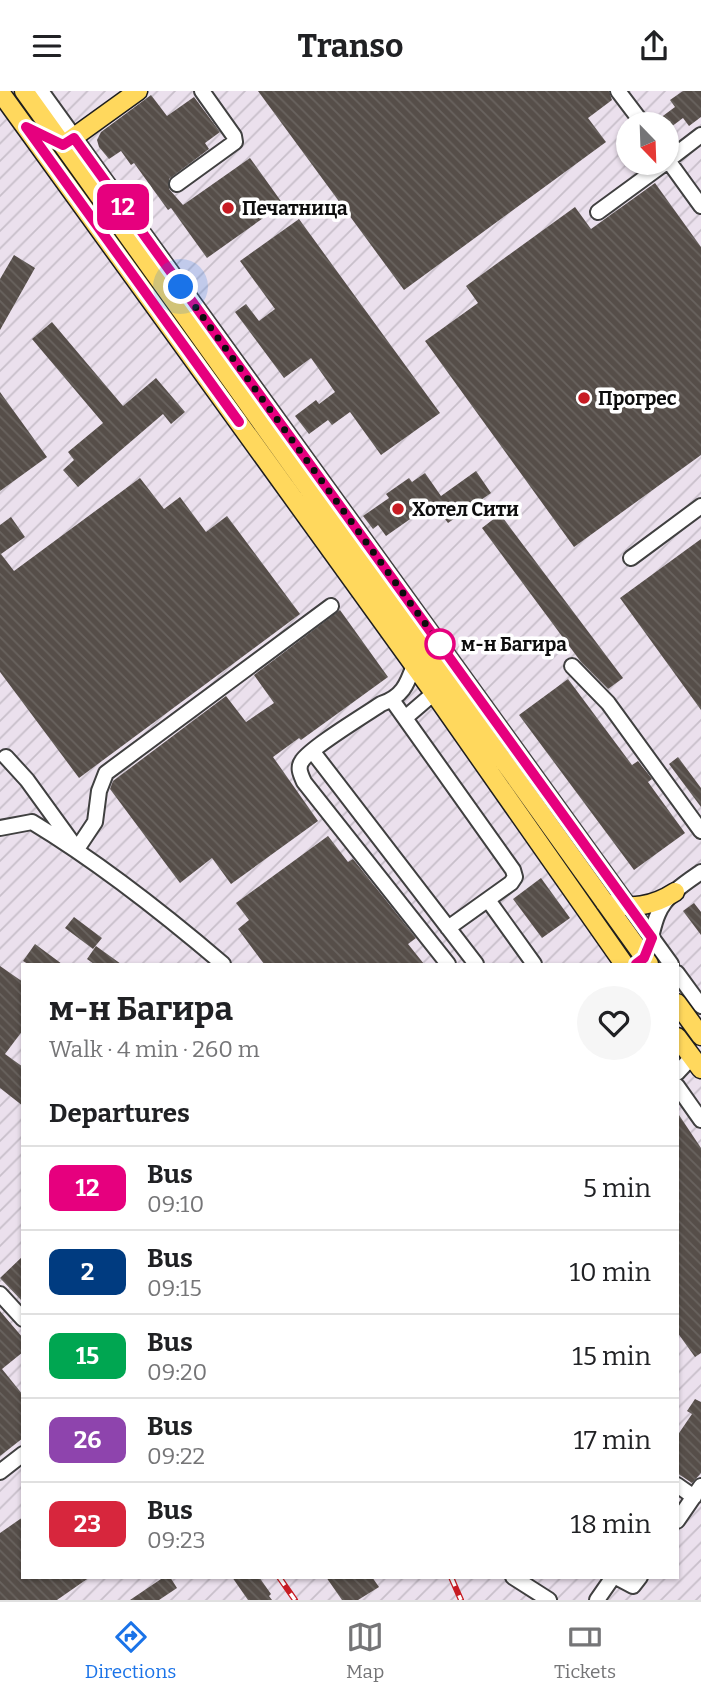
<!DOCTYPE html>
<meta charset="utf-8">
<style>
body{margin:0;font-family:Bitter,serif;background:#f6f6f6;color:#202124;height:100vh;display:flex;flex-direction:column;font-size:26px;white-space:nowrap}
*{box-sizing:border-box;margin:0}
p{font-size:23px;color:#757577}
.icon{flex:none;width:38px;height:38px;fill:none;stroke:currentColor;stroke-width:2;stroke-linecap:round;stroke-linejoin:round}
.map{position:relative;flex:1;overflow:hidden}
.details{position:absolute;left:21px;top:872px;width:658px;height:616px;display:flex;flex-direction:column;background:#fff;border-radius:0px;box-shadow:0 2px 5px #0004}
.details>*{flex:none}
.badge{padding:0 14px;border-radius:10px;font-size:24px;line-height:46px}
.needle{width:46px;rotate:157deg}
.fabs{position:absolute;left:616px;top:21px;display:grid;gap:14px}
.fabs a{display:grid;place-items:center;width:63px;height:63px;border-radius:50%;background:#fff;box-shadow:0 2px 5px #0004;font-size:35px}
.you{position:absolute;width:35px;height:35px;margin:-18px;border:5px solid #fff;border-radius:50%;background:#1a73e8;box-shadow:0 0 0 10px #1a73e833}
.map>.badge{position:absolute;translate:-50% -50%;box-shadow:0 0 0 4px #fff}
h2{padding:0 28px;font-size:26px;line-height:63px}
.round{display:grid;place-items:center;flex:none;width:74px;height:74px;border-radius:37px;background:#f6f6f6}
.head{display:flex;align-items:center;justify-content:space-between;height:119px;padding:0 28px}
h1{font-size:33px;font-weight:700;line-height:52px}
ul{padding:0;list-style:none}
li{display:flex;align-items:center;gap:21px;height:84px;padding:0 28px;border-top:2px solid #e0e0e0}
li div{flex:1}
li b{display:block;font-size:26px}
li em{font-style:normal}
li .badge{min-width:77px;font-weight:700;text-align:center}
header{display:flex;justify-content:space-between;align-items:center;height:91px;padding:0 28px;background:#fff;font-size:32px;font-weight:700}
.menu{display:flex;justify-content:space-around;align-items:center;height:98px;border-top:2px solid #e0e0e0;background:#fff;font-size:19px;color:#757577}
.menu a{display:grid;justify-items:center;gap:4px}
.menu .current{color:#1a73e8}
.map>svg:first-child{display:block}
.industrial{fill:url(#industrial-furrows);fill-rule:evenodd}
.building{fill:url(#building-back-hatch)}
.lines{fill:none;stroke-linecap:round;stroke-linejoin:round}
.minor-casing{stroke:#404040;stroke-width:18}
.major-casing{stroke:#1e1e1e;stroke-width:21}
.minor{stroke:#fff;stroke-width:14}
.major{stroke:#ffd85d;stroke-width:18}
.rail-casing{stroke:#c71b23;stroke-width:6}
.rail{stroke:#fff;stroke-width:3.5;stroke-dasharray:10;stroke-linecap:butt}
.line-casing{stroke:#fff;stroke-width:16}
.line{stroke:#e6007e;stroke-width:10}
.walk{stroke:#0d0d0d;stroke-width:7;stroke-dasharray:0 12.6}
.poi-dot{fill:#c71b23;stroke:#fff;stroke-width:2.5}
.stop-dot{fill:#fff;stroke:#e6007e;stroke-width:3.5}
.labels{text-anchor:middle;stroke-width:7;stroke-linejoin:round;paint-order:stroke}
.poi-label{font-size:19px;font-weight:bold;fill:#0d0d0d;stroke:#fff;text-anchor:start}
.stop-label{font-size:19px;font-weight:bold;fill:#0d0d0d;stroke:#fff;text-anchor:start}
</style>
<header><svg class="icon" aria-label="menu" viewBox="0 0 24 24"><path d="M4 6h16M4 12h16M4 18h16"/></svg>Transo<svg class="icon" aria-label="share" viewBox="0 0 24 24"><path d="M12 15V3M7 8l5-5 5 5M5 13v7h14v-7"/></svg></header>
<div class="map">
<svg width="701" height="1509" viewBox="0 0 701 1509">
<defs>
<pattern id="industrial-furrows" width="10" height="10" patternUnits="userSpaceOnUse" patternTransform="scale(1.75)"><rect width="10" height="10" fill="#ebe0ed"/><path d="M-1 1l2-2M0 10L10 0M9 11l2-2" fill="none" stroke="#c8bfca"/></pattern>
<pattern id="building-back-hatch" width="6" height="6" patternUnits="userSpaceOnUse" patternTransform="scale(1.75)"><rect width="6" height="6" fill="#564e49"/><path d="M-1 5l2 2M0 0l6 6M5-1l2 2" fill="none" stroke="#69635f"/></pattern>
</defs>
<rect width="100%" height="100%" fill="#fffced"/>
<path class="industrial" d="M0,0H701V1509H0ZM628,33H667V72H628ZM23,873H677V1486H23Z"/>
<path class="building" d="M258,0H609L612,9L588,27L606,51L404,199Z
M683,0H701V26L689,35L683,27L667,39V33H652L675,16L670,9Z
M151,4L167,25L194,6L220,41L205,52L209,58L169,88V98L183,114L250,67L283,113L207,167L171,117L168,119L134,72L131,74L121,60L109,68L99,56L97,49L101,41Z
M655,92L701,156V364L574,456L425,250L478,212L466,195L575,116L591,138Z
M299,128L440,322L381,364L350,321L332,334L328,329L309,343L295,325L316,309L319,313L335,301L311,267L284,287L235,221L246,213L259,230L275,218L240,170Z
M14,164L35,177L0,239V188Z
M52,231L123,315L156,287L185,321L171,333L163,323L78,396L63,379L74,369L68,361L103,332L32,248Z
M0,301L47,366L0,400Z
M476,380L491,402L448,432L433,412L386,445L378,434L373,438L363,425L389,407L386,403L409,387L412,391L425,382L441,405Z
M140,387L164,418L180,406L206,441L227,425L300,523L79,687L0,581V434L11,426L25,446L1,463L14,480Z
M500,423L623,587L608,598L581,571L482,437Z
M701,448V619L620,507Z
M340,519L388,586L301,649L299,647L273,666L318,730L231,793L212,767L180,792L110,698L113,690L226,605L246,631L274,612L254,584Z
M568,588L632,674L638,670L652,688L648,691L685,742L634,779L519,624Z
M678,666L701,697V716L669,673Z
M328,745L348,771L353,768L416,847L408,853L424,873H264L238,838L249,829L236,812Z
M541,787L570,827L542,847L513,808Z
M694,812L701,821V844L683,820Z
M74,826L102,847L93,858L65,837Z
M35,853L62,873H28L23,870Z
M96,855L121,873H94L87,868Z
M0,875L23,891V939L5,963L23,976V1015L0,997Z
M677,1021L701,1057V1262L695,1266L677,1241Z
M23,1165V1211L0,1187Z
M0,1220L23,1247V1261L2,1278L23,1304V1347L0,1365Z
M695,1308L701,1311V1382L692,1392L677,1382V1345L692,1323L687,1320Z
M23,1426V1486H90L57,1509H0V1442Z
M164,1486H170L177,1497L159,1509H130Z
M232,1486H259L271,1503L269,1505L272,1509H248Z
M326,1486H372L379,1496L358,1509H342Z"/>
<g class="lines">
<defs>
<path id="minor" d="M41,0L671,873
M618,0L643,33
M667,68L701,115
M667,70L701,44
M177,93L235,51L234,45L202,0
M598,121L665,72
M631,467L701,415
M414,574C407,594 402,606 381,613C365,624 310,657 302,670C297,677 301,684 304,691L448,873
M572,575L608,612L701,740
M392,609L513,779L515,786L511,792L448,837
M405,627L434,602
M313,661L476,873
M6,666L27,689L77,758L95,731L99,700L106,682L331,515
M0,737L32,731C100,772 162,821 223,873
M488,809L534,873
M636,873C652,860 650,841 658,823C666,804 685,792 701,781
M677,882L701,915
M677,982L692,966
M677,995L701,1029
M0,1203L23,1228
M0,1381L23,1363
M677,1394L694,1406
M677,1430L701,1395
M513,1486L549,1509
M616,1486L633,1495L640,1486
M597,1509L613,1486"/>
<path id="major" d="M24,0L649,873
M0,1L434,602L624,873
M63,54L138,0
M605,812C631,818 652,816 675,801
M677,912L701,945
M677,946L701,978"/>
</defs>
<use href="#minor" class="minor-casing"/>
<use href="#major" class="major-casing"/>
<use href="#minor" class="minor"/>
<use href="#major" class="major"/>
<defs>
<path id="rail" d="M279,1486L295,1509
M451,1486L461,1509"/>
</defs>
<use href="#rail" class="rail-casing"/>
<use href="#rail" class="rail"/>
</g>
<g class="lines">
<defs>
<path id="line" d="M239,331L26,36L63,54L74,47L652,847L644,867L636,873"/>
</defs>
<use href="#line" class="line-casing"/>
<use href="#line" class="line"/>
<path class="walk" d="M181,196L440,553"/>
</g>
<g class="poi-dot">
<circle cx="228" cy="117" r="7"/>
<circle cx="584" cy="307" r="7"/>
<circle cx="398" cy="418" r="7"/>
</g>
<circle class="stop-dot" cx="440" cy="553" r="14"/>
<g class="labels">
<g class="poi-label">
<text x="242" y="124">Печатница</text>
<text x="598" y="314">Прогрес</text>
<text x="412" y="425">Хотел Сити</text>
</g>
<g class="stop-label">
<text x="461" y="560">м-н Багира</text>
</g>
</g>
</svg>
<div class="fabs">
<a><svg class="needle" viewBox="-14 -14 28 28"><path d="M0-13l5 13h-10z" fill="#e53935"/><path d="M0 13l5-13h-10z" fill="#757577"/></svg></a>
</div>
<div class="you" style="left:181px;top:196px"></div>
<b class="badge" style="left:123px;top:116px;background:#e6007e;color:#fff">12</b>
<section class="details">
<div class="head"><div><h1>м-н Багира</h1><p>Walk · 4 min · 260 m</p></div><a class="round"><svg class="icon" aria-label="heart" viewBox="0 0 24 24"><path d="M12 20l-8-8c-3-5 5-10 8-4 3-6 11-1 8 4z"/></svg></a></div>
<h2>Departures</h2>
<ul>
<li><span class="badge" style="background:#e6007e;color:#fff">12</span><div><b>Bus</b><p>09:10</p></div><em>5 min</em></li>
<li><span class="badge" style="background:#003b80;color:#fff">2</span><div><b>Bus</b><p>09:15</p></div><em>10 min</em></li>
<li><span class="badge" style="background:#00a651;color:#fff">15</span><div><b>Bus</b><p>09:20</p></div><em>15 min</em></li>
<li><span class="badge" style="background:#8e44ad;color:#fff">26</span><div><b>Bus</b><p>09:22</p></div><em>17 min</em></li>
<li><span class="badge" style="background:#d7263d;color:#fff">23</span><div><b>Bus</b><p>09:23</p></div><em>18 min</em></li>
</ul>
</section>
</div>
<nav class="menu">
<a class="current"><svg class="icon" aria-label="directions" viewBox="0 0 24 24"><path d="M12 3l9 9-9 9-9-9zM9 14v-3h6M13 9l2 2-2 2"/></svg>Directions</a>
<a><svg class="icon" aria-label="map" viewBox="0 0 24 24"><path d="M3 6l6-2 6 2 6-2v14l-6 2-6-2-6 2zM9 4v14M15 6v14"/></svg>Map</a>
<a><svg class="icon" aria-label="tickets" viewBox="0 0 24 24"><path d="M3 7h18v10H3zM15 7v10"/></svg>Tickets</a>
</nav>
